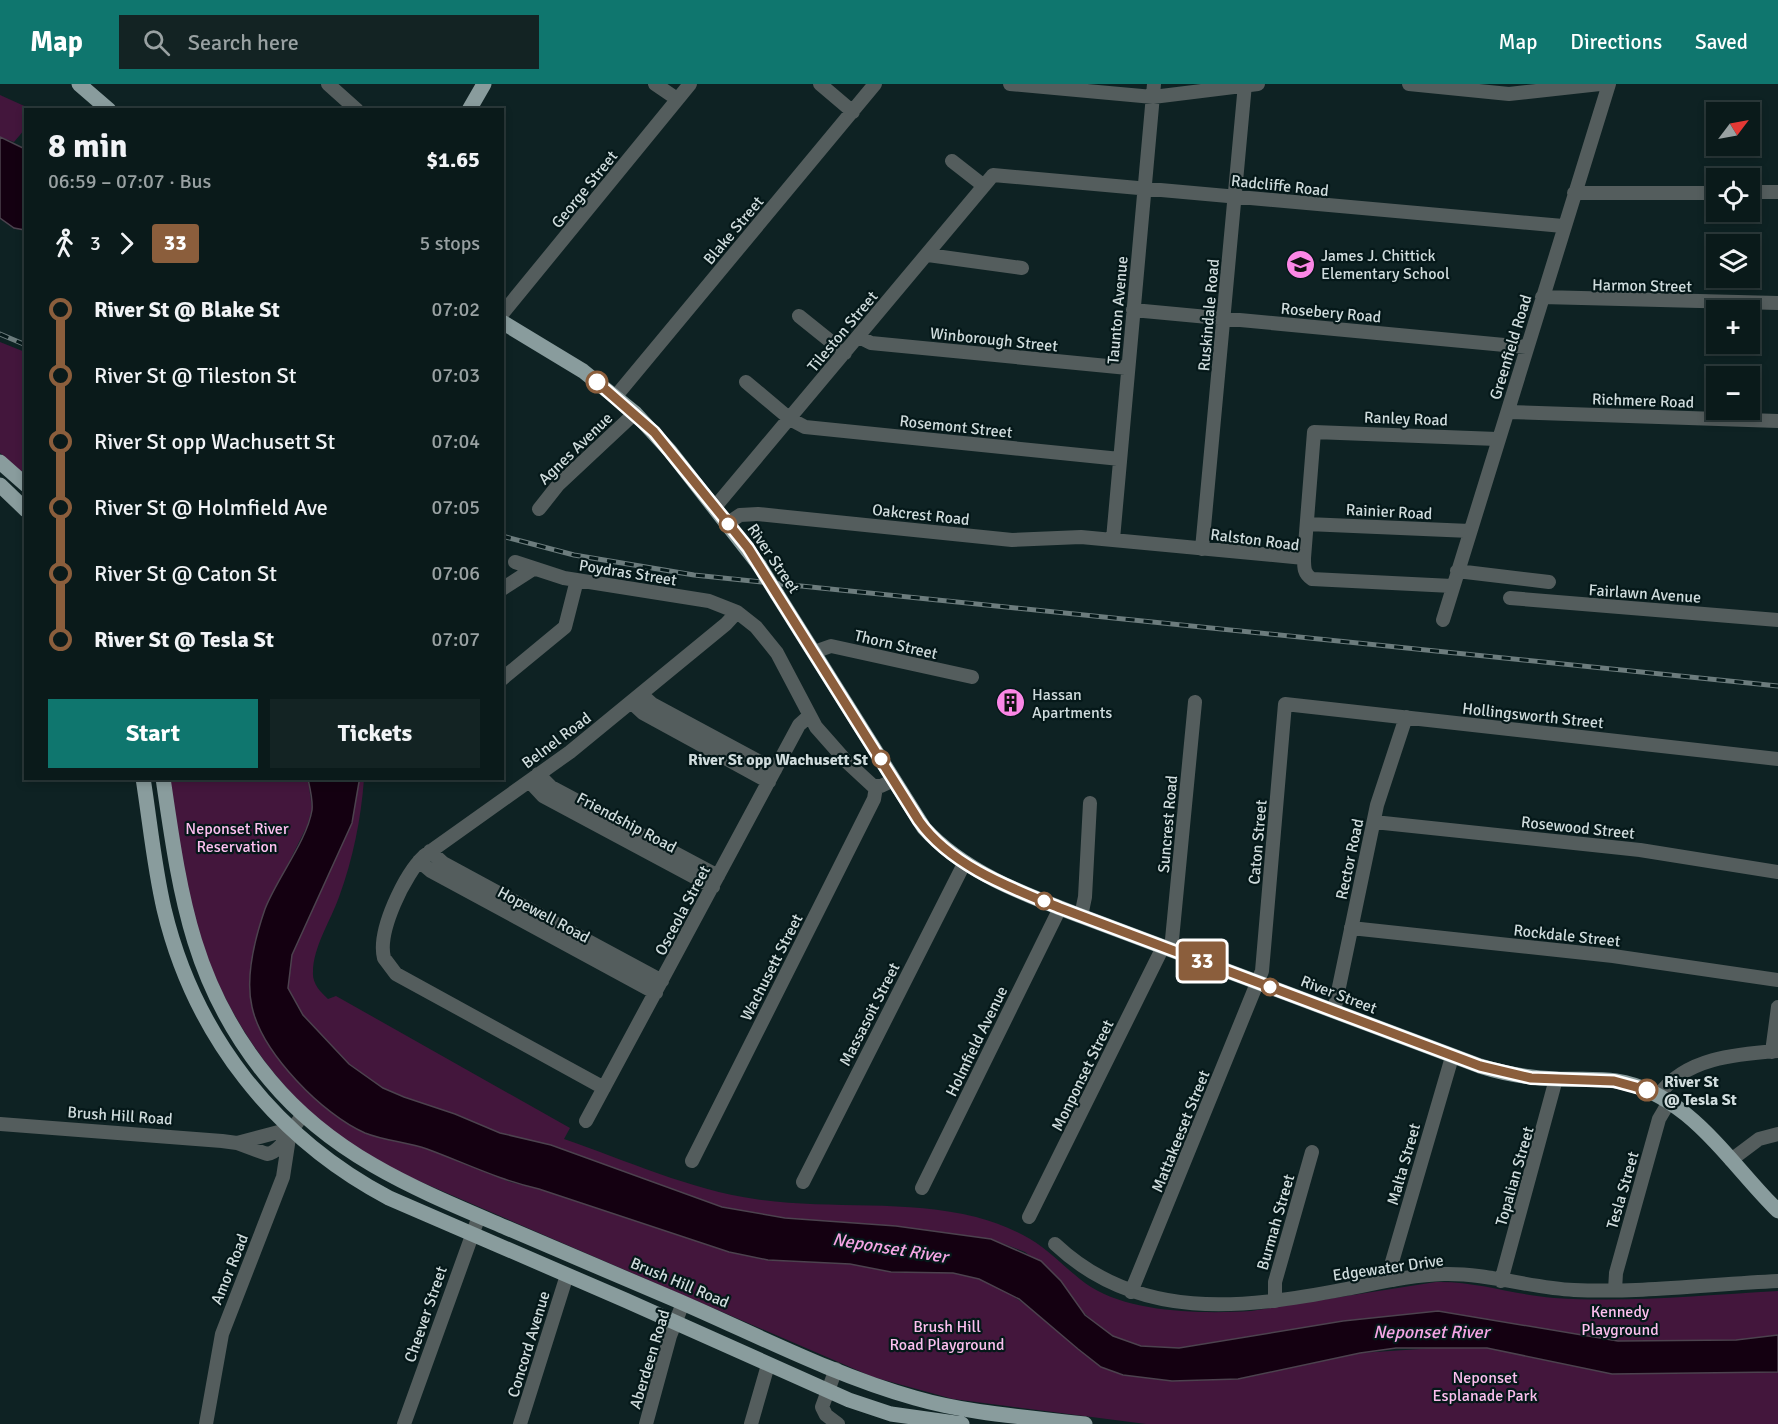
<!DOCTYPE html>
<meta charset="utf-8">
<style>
body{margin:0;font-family:Signika,sans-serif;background:#132323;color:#f1f3f6;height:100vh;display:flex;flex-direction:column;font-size:22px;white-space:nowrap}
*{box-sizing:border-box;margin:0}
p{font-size:20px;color:#99a1a2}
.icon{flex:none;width:33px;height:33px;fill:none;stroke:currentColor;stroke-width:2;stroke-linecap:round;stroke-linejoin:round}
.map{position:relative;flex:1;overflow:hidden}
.sheet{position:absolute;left:24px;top:24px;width:480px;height:672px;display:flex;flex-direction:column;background:#0a1a1a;border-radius:0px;box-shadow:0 3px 9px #0003,0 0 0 2px #2a3839}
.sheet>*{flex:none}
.badge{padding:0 12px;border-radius:4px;font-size:21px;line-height:39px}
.needle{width:39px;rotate:58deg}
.tools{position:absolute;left:1706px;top:18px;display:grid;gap:12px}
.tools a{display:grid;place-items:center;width:54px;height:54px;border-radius:0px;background:#0a1a1a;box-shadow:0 3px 9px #0003,0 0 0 2px #2a3839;font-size:30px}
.map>.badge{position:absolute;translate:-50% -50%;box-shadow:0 0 0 3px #fff}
.legs{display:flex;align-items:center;gap:9px;height:66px;padding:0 24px;font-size:20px}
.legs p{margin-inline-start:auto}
.overview{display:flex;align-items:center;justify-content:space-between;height:102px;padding:0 24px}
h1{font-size:33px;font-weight:700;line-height:45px}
.action{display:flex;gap:12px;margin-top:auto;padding:12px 24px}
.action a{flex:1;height:69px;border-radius:0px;background:#0f766e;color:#fff;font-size:24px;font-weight:700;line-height:69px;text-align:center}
.action a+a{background:#132323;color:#f1f3f6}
ul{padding:0 24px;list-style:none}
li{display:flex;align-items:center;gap:21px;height:66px;font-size:22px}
li i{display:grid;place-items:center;width:9px;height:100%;margin:0 8px;background:currentColor}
li i::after{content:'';width:15px;height:15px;margin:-8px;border:4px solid;border-radius:50%;background:#0a1a1a}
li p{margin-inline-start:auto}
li:first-child i{background:linear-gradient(#0000 50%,currentColor 0)}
li:last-child i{background:linear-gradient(currentColor 50%,#0000 0)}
header{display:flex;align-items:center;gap:36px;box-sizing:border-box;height:84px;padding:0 30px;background:#0f766e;color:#fff}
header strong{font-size:28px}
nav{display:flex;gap:33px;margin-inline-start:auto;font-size:21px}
.search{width:420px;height:54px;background:#132323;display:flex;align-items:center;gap:15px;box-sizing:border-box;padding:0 21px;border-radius:0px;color:#99a1a2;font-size:22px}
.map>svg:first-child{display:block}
.green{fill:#43163c}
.water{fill:#140011;stroke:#4c424e;stroke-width:1.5}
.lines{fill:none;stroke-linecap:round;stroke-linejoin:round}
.minor{stroke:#545d5d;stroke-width:14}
.major{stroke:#899c9d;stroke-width:15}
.rail-casing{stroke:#6c7c7d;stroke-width:5}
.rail{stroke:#051819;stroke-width:3;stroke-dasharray:9;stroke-linecap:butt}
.major-bridge{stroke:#899c9d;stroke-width:15}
.line-1-casing{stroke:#fff;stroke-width:14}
.line-1{stroke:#8b5e3c;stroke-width:9}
.stop-1-dot{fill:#fff;stroke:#8b5e3c;stroke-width:3}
.labels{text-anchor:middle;stroke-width:4.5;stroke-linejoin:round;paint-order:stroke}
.street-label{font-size:16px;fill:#d0dcdd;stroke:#051819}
.poi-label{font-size:16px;fill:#d0dcdd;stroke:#051819;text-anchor:start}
.stop-label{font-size:16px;font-weight:bold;fill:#d0dcdd;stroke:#051819;text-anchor:end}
.park-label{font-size:16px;fill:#fcbfef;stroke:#051819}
.water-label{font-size:18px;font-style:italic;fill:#f5a5e5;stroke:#051819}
</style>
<header>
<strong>Map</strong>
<div class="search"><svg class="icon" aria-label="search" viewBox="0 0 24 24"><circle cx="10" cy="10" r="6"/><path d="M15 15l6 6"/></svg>Search here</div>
<nav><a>Map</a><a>Directions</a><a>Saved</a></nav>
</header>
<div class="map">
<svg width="1778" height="1340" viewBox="0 0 1778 1340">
<rect width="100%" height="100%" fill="#0e2223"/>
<path class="green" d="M0,11L31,25L26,26L25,45L14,58L0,53Z
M0,258L25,268V391L0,369Z
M170,695H308L312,725L307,742L266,824L257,854L255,868L260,947L274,968L310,1010L353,1043L367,1050L412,1059L510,1098L539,1105L729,1168L768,1176L850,1180L891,1188L953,1189L979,1195L1001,1204L1039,1230L1172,1297L1238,1295L1360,1269L1435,1264H1487L1612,1290L1778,1288V1340H1146L953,1315L873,1293L391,1085C374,1074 357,1064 341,1053C274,1005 225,929 199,851C183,801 178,746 170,695Z
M358,695H364C361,735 353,775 339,813C331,836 313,863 313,888C312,899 320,908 328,915L336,912L570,1044L564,1055C625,1076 691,1106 755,1115C827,1126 905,1115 976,1133C998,1139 1024,1149 1042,1163C1059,1176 1074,1192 1091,1203C1132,1229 1204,1230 1251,1227L1436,1198C1477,1197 1514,1211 1554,1214C1628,1219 1704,1211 1778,1207V1251L1736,1256L1618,1257L1438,1227L1343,1237L1179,1264L1141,1262L1113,1252L1097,1241L1077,1222L1061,1197L1025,1168L991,1155L896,1142L785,1134L722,1123L578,1072L500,1049L455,1030L404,1013L383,1004L349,980L303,931L288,904L292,871L352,739Z"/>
<path class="water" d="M0,53L25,65V146L14,144L0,134Z
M308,695H358L359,698L352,739L292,871L288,904L303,931L349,980L383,1004L404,1013L455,1030L500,1049L551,1061L722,1123L785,1134L896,1142L991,1155L1041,1177L1061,1197L1085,1231L1113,1252L1141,1262L1179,1264L1343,1237L1438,1227L1618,1257L1736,1256L1778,1251V1288L1612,1290L1487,1264H1396L1360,1269L1238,1295L1172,1297L1123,1291L1101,1283L1078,1265L1019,1215L979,1195L953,1189L891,1188L850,1180L768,1176L729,1168L539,1105C499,1096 465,1079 427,1065C407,1058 385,1057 365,1049C323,1031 262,969 252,923C245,893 255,854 265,825C277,794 307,757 312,726C313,716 310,704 308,695Z"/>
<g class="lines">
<path class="minor" d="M328,0L357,26
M655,0L677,15
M820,0L853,28
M1010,0L1153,13L1258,0
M1409,0L1509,10L1600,0
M952,77L984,102
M1749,108H1778
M1574,109H1716
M928,171L1022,184
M1542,213L1778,219
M1133,226L1526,263
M502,230L690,0
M799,232L845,269
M859,253L871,259L1128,284
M746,298L790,335L805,343L1120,375
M616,312L875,0
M1508,328L1778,337
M715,423L993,91L1563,142
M539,425L558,401L635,329
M728,439L740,431L758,430L1012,456L1081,453L1304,474
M1307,440L1470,447
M1113,455L1154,0
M1202,465L1245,0
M515,478L564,494L709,517L737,528L756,543L777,569L816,643L846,677L873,702H881L894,696
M1457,487L1549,498
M1452,502L1312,495C1304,490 1304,484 1304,474L1314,348L1497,355
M502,505L533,485
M1510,514L1778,536
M1443,536L1609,0
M814,568L831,562L972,593
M502,595L565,543L577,496
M641,610L652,620L775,686
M631,618L643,629L769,698
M538,690L551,703L718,792
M529,697L543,712L713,803
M1374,738L1640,766L1778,788
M430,767L443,779L662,897
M419,777L431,787L656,909
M1081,832L1085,813L1090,719
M1351,844L1613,872L1778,896
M1171,866L1195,618
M1334,927L1377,721L1406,633
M1772,968L1778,923
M604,1004L396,890L384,874C377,847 405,790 424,772L570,668L726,540L737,528
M1659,1011C1685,974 1736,970 1778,967
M586,1037L799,641L809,632
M0,1040L222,1057L237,1059L267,1070C282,1068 292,1043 303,1031
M237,1059L290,1045
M1731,1076L1759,1055L1778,1050
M692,1077L874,715L876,703
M803,1098L965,778
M922,1104L1060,824
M1029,1133L1163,863
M1055,1160C1138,1238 1242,1225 1346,1205C1378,1199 1411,1191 1444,1190C1488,1189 1531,1204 1574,1206C1642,1209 1711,1200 1778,1197
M1393,1196L1392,1178L1452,973
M1501,1197L1556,995
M1615,1206L1616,1189L1659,1035L1669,1018
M1131,1208L1262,887L1285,620L1778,675
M1275,1217V1198L1312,1068
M836,1285L822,1323L826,1331L838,1340
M206,1340L222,1250L283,1093L289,1054
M404,1340L479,1132
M520,1340L567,1191
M646,1340L670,1252L683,1219
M751,1340L768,1281"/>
<path class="major" d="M79,0L109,26
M469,26L484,0
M502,238L583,287L635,329L670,367L759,481
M0,378L26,401
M0,401L26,426
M777,510L924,744C965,789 1026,811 1081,832L1480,982C1505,990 1530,994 1557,995C1576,996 1597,994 1616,997C1688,1008 1730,1080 1778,1127
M143,694C150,738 154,782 164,825C194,951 275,1054 389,1114L625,1216L849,1316L891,1330L962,1340
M163,694C180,810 192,903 270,996C334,1073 418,1106 507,1144C563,1168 620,1192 676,1216C755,1250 833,1291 915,1314C970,1330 1029,1333 1085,1340"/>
<defs>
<path id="rail" d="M0,250L26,261
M502,452L574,471L694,491L1778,602"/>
</defs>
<use href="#rail" class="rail-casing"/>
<use href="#rail" class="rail"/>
<path class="major-bridge" d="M759,481L777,510"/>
</g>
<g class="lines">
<defs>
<path id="line-1" d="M597,298L654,348L748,464L919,737C951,782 1011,804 1060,824L1480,982L1531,994L1614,997L1647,1006"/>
</defs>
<use href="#line-1" class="line-1-casing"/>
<use href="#line-1" class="line-1"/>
</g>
<defs>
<symbol id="school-disc" viewBox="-11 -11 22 22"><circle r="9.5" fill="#fb87e6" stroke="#051819"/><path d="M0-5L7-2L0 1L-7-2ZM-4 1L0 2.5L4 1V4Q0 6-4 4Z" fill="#111"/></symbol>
<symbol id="building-disc" viewBox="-11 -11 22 22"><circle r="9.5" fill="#fb87e6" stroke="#051819"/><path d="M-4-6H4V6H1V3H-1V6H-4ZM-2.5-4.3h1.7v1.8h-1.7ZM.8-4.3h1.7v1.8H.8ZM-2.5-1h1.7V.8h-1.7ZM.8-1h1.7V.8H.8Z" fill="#111"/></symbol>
</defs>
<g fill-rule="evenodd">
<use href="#school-disc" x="1284" y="164" width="33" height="33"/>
<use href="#building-disc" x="994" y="602" width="33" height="33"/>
</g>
<g class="stop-1-dot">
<circle cx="597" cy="298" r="10"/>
<circle cx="728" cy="440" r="8"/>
<circle cx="881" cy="675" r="8"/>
<circle cx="1044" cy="817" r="8"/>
<circle cx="1270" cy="903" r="8"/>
<circle cx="1647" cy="1006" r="10"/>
</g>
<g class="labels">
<g class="street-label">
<text transform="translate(1280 101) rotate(6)" y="6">Radcliffe Road</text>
<text transform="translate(584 105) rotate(-51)" y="6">George Street</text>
<text transform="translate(733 146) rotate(-50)" y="6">Blake Street</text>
<text transform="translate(1642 201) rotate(1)" y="6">Harmon Street</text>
<text transform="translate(1117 226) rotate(-85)" y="6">Taunton Avenue</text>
<text transform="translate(1331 228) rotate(5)" y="6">Rosebery Road</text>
<text transform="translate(1208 231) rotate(-85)" y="6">Ruskindale Road</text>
<text transform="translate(842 247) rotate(-50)" y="6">Tileston Street</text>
<text transform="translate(994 255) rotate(6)" y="6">Winborough Street</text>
<text transform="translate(1510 263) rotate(-73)" y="6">Greenfield Road</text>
<text transform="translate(1643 316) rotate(2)" y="6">Richmere Road</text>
<text transform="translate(1406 334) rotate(2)" y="6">Ranley Road</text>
<text transform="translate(956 342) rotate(6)" y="6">Rosemont Street</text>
<text transform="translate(575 364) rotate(-44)" y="6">Agnes Avenue</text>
<text transform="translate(1389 427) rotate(3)" y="6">Rainier Road</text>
<text transform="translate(921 430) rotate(6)" y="6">Oakcrest Road</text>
<text transform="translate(1255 455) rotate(7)" y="6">Ralston Road</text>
<text transform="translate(774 474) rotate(56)" y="6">River Street</text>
<text transform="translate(628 488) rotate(9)" y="6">Poydras Street</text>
<text transform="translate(1645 509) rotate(4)" y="6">Fairlawn Avenue</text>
<text transform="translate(896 560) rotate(13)" y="6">Thorn Street</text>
<text transform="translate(1533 631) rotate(6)" y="6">Hollingsworth Street</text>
<text transform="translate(556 656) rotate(-37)" y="6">Belnel Road</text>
<text transform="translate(627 738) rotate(28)" y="6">Friendship Road</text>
<text transform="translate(1167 740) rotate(-85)" y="6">Suncrest Road</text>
<text transform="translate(1578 743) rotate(6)" y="6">Rosewood Street</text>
<text transform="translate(1257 758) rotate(-85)" y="6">Caton Street</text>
<text transform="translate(1349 775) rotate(-78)" y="6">Rector Road</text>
<text transform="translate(682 826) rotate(-62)" y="6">Osceola Street</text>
<text transform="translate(544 830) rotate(28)" y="6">Hopewell Road</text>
<text transform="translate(1567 851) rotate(6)" y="6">Rockdale Street</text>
<text transform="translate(771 883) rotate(-63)" y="6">Wachusett Street</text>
<text transform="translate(1339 910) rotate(21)" y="6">River Street</text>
<text transform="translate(869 930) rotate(-63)" y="6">Massasoit Street</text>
<text transform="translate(976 957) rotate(-64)" y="6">Holmfield Avenue</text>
<text transform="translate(1082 991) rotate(-64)" y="6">Monponset Street</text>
<text transform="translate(120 1031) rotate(4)" y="6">Brush Hill Road</text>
<text transform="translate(1180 1047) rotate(-68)" y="6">Mattakeeset Street</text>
<text transform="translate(1403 1080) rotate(-74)" y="6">Malta Street</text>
<text transform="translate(1514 1092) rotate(-74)" y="6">Topalian Street</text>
<text transform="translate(1622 1106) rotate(-74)" y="6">Tesla Street</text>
<text transform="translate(1275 1138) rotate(-74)" y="6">Burmah Street</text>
<text transform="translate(1388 1183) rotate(-8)" y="6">Edgewater Drive</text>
<text transform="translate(229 1185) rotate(-68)" y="6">Amor Road</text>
<text transform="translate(680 1198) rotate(23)" y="6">Brush Hill Road</text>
<text transform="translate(425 1230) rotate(-71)" y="6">Cheever Street</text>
<text transform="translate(528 1260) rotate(-73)" y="6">Concord Avenue</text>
<text transform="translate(649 1275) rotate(-73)" y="6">Aberdeen Road</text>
</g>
<g class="poi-label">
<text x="1321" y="177">James J. Chittick<tspan x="1321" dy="18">Elementary School</tspan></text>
<text x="1032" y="616">Hassan<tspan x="1032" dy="18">Apartments</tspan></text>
</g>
<g class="stop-label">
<text x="868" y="681">River St opp Wachusett St</text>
<text x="1664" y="1003" text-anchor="start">River St<tspan x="1664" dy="18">@ Tesla St</tspan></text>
</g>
<g class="park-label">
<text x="237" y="750">Neponset River<tspan x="237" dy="18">Reservation</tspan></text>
<text x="1620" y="1233">Kennedy<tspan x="1620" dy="18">Playground</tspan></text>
<text x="947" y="1248">Brush Hill<tspan x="947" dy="18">Road Playground</tspan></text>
<text x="1485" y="1299">Neponset<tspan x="1485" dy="18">Esplanade Park</tspan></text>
</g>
<g class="water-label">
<text transform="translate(890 1164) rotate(9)" y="6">Neponset River</text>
<text x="1431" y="1254">Neponset River</text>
</g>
</g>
</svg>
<div class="tools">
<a><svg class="needle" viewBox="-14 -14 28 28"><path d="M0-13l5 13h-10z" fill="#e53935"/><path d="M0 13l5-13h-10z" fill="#99a1a2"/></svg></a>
<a><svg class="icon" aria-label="locate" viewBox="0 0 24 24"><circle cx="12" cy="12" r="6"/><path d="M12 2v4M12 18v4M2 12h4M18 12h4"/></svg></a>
<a><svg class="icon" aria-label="layers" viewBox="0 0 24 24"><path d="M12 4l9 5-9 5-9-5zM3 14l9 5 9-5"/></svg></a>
<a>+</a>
<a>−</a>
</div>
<b class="badge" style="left:1202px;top:877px;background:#8b5e3c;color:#fff">33</b>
<section class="sheet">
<div class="overview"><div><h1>8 min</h1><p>06:59 – 07:07 · Bus</p></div><b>$1.65</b></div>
<div class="legs"><svg class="icon" aria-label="walk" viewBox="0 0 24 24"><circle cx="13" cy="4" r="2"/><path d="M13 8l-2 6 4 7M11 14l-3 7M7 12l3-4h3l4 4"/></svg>3<svg class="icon" aria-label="forward" viewBox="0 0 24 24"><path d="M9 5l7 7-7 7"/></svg><b class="badge" style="background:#8b5e3c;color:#fff">33</b><p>5 stops</p></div>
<ul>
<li><i style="color:#8b5e3c"></i><b>River St @ Blake St</b><p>07:02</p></li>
<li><i style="color:#8b5e3c"></i><span>River St @ Tileston St</span><p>07:03</p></li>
<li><i style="color:#8b5e3c"></i><span>River St opp Wachusett St</span><p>07:04</p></li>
<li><i style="color:#8b5e3c"></i><span>River St @ Holmfield Ave</span><p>07:05</p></li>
<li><i style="color:#8b5e3c"></i><span>River St @ Caton St</span><p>07:06</p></li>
<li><i style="color:#8b5e3c"></i><b>River St @ Tesla St</b><p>07:07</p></li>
</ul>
<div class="action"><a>Start</a><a>Tickets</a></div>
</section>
</div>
